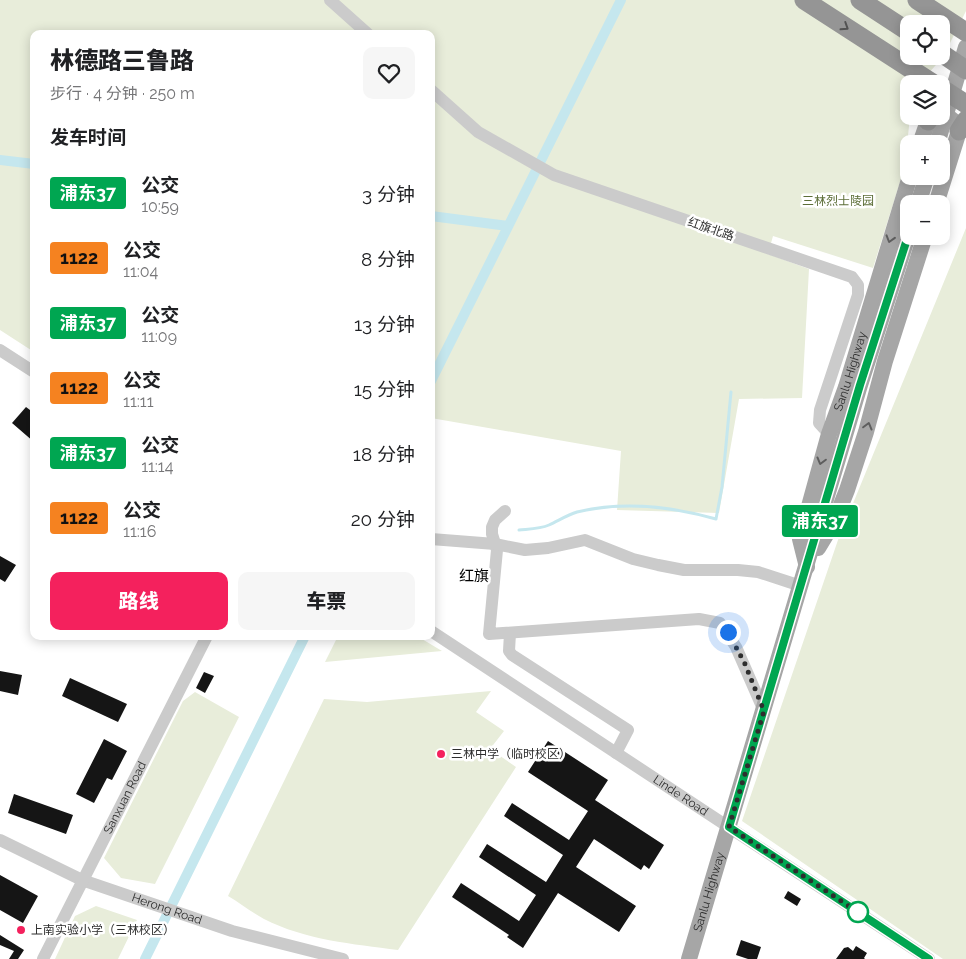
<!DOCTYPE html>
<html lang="zh">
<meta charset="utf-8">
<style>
body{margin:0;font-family:Raleway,"Noto Sans SC",sans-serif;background:#f6f6f6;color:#202124;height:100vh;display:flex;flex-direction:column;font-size:19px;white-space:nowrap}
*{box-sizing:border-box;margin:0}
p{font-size:16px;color:#757577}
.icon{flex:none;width:28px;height:28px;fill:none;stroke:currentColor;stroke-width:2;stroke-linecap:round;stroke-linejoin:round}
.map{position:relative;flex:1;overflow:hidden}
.panel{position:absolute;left:30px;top:30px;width:405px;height:610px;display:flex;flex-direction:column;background:#fff;border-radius:10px;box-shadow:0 2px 12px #0003}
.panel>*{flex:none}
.badge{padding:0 10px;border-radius:4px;font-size:18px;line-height:32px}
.buttons{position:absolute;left:900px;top:15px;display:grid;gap:10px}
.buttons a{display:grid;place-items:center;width:50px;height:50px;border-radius:10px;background:#fff;box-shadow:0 2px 12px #0003;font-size:25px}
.you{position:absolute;width:25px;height:25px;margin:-12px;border:4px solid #fff;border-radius:50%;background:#1a73e8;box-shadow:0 0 0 8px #1a73e833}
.map>.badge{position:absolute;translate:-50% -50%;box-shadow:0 0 0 2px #fff}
h2{padding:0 20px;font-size:19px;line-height:45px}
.round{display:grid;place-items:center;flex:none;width:52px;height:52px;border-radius:10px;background:#f6f6f6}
.summary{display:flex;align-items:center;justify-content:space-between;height:85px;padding:0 20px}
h1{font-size:24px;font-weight:800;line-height:38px}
.primary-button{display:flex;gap:10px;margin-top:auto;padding:10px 20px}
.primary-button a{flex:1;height:58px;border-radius:10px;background:#f4215d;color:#fff;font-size:20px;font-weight:800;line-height:58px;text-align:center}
.primary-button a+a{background:#f6f6f6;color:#202124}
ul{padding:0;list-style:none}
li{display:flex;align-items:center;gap:15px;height:65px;padding:0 20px}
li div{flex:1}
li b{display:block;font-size:19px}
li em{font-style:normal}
li .badge{min-width:55px;font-weight:700;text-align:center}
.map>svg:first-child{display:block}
.green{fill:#e8edda;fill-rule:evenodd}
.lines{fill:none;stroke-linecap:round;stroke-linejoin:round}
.stream{stroke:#c5e7ee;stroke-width:3}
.canal{stroke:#c5e7ee;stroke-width:10}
.building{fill:#151515}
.minor{stroke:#cbcbcb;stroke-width:12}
.major{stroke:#a6a6a6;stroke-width:16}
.highway{stroke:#959595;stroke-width:19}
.oneway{stroke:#525252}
.oneway2{stroke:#5e5e5e}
.line-casing{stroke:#fff;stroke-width:11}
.line{stroke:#00a651;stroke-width:8}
.walk{stroke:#2e2e2e;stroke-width:5;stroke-dasharray:0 9}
.poi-dot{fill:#f4215d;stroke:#fff;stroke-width:2}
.stop-dot{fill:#fff;stroke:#00a651;stroke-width:2.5}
.labels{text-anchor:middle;stroke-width:5;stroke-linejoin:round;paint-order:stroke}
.park-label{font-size:12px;fill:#5c6e38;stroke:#fff}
.street-label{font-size:12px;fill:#2e2e2e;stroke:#fff}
.poi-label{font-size:12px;fill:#2e2e2e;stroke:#fff;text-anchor:start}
.quarter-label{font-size:15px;fill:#000;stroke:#fff}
</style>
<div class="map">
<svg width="966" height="959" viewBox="0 0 966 959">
<rect width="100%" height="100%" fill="#fff"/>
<path class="green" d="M0,0H966V11L943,57L919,84H909L910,116L905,166L873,268L773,236L768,254L809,269L802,398L739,399L719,513L617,510L621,451L431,418V34H34V352L0,330ZM909,24H941V56H909Z
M966,228V959H943L742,821L838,540Z
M338,636H417L442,651L325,662Z
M491,691L476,712L504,731L490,749L516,767L398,950C353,944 305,940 264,919C251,912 240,903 228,896L324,699L367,702Z
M195,692L239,717L155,884L121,878L104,858L183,701Z
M96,906L137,920L118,959H55L75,916Z"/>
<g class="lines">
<path class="stream" d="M519,530C528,529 540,529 549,525C558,521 567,515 577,512C624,501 670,506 716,519L722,487L731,392"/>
<path class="canal" d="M0,160L34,164
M431,216L508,226
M431,381L621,0
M145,959L305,636"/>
</g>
<path class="building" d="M26,407L34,413V442L12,423Z
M0,556L16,565L5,582L0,579Z
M0,671L22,675L18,695L0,691Z
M204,672L214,676L205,693L196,688Z
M70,678L127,704L118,722L62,696Z
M104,739L127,751L112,780L107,778L94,803L76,794Z
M548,741L608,780L595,800L664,845L649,869L644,865L641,870L594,839L576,867L636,906L619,932L558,893L523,948L507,937L509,935L452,897L461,883L519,921L536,895L479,857L487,844L546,882L563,855L504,816L512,803L569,840L588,811L528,772Z
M14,794L73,815L66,834L8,813Z
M0,875L38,896L23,923L0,910Z
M788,891L801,899L797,906L784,898Z
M0,935L24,950L18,959H9L14,951L0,945Z
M741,940L761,947L757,959H748L736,955Z
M856,946L867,953L864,958L865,959H836L844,948L848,947L853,951Z"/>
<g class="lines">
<g class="minor">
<path d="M330,0L368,34"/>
<path d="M431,90L478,132L554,175L852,277L858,285V295L820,410L819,423L829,434"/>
<path d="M0,350L34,372"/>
<path d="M505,511L495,520L492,527V534L497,550L489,634L699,619L720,623L736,647L764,711"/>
<path d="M431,539L495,544L525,550L548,548L585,540L633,559L658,565L684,570H738L758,572L801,586"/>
<path id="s1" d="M431,631L929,959"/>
<path d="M510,633L509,651L512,655L628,730L616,753"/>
<path id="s2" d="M0,840L82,880L232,931L343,959"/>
<path id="s3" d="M43,959L207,636"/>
</g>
<g class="major">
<path d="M920,144L928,121L935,116"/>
<path d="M937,144L966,47"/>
<path d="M918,204L927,176"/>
<path d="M936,204L959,131L955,122L946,115H941"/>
<path d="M818,548L835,520L847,490L866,432L885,361L925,236"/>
<path id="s4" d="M807,567L800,539L829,434L846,387L910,176"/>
<path id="s5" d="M689,959L860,385L909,233"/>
</g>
<path class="highway" d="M804,0L934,84
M860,0L909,32
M917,0L966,32
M941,53L966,70
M941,88L966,104
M928,121L929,116
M959,131L966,120"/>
</g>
<defs><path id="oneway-chevron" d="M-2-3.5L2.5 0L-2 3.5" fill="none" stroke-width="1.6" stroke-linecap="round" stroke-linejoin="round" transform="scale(1.25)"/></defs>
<use class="oneway" href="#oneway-chevron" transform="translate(845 27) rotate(33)"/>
<g class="oneway2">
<use href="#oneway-chevron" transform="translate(890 239) rotate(107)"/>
<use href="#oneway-chevron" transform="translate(868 426) rotate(-75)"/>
<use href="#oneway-chevron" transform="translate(821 461) rotate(105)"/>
</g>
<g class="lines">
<defs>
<path id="line" d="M909,233L860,385L729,827L929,959"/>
</defs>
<use href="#line" class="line-casing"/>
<use href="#line" class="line"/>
<path class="walk" d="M728,632L745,664L764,711L729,827L858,912"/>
</g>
<g class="poi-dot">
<circle cx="441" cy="754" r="5"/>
<circle cx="21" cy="930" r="5"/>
</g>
<circle class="stop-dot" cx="858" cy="912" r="10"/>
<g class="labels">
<g class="park-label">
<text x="838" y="205">三林烈士陵园</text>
</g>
<g class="street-label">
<text transform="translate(711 229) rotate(19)" y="4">红旗北路</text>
<text dy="4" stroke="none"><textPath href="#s4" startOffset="204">Sanlu Highway</textPath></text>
<text dy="4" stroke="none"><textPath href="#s1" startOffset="299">Linde Road</textPath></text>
<text dy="4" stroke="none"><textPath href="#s3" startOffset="181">Sanxuan Road</textPath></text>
<text dy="4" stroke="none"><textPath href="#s5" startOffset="70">Sanlu Highway</textPath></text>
<text dy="4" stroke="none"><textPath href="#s2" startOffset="181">Herong Road</textPath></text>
</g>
<g class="poi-label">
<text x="451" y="758">三林中学（临时校区）</text>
<text x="31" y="934">上南实验小学（三林校区）</text>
</g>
<g class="quarter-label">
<text x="474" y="581">红旗</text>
</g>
</g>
</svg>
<div class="buttons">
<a><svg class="icon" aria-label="locate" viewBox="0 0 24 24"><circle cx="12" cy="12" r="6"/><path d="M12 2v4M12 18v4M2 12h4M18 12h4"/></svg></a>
<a><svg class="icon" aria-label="layers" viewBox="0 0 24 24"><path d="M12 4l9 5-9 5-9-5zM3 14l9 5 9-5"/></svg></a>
<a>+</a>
<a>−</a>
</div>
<div class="you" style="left:728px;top:632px"></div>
<b class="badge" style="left:820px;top:521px;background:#00a651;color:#fff">浦东37</b>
<section class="panel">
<div class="summary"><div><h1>林德路三鲁路</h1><p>步行 · 4 分钟 · 250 m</p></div><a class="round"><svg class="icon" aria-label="heart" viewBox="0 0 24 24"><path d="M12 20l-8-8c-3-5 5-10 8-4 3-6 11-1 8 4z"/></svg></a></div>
<h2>发车时间</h2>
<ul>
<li><span class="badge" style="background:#00a651;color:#fff">浦东37</span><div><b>公交</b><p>10:59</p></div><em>3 分钟</em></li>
<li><span class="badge" style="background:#f58220;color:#111">1122</span><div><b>公交</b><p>11:04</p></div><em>8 分钟</em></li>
<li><span class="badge" style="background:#00a651;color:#fff">浦东37</span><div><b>公交</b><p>11:09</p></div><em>13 分钟</em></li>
<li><span class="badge" style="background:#f58220;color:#111">1122</span><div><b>公交</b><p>11:11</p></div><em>15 分钟</em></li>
<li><span class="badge" style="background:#00a651;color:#fff">浦东37</span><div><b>公交</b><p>11:14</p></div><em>18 分钟</em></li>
<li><span class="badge" style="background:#f58220;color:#111">1122</span><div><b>公交</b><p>11:16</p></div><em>20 分钟</em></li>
</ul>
<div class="primary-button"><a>路线</a><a>车票</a></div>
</section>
</div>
